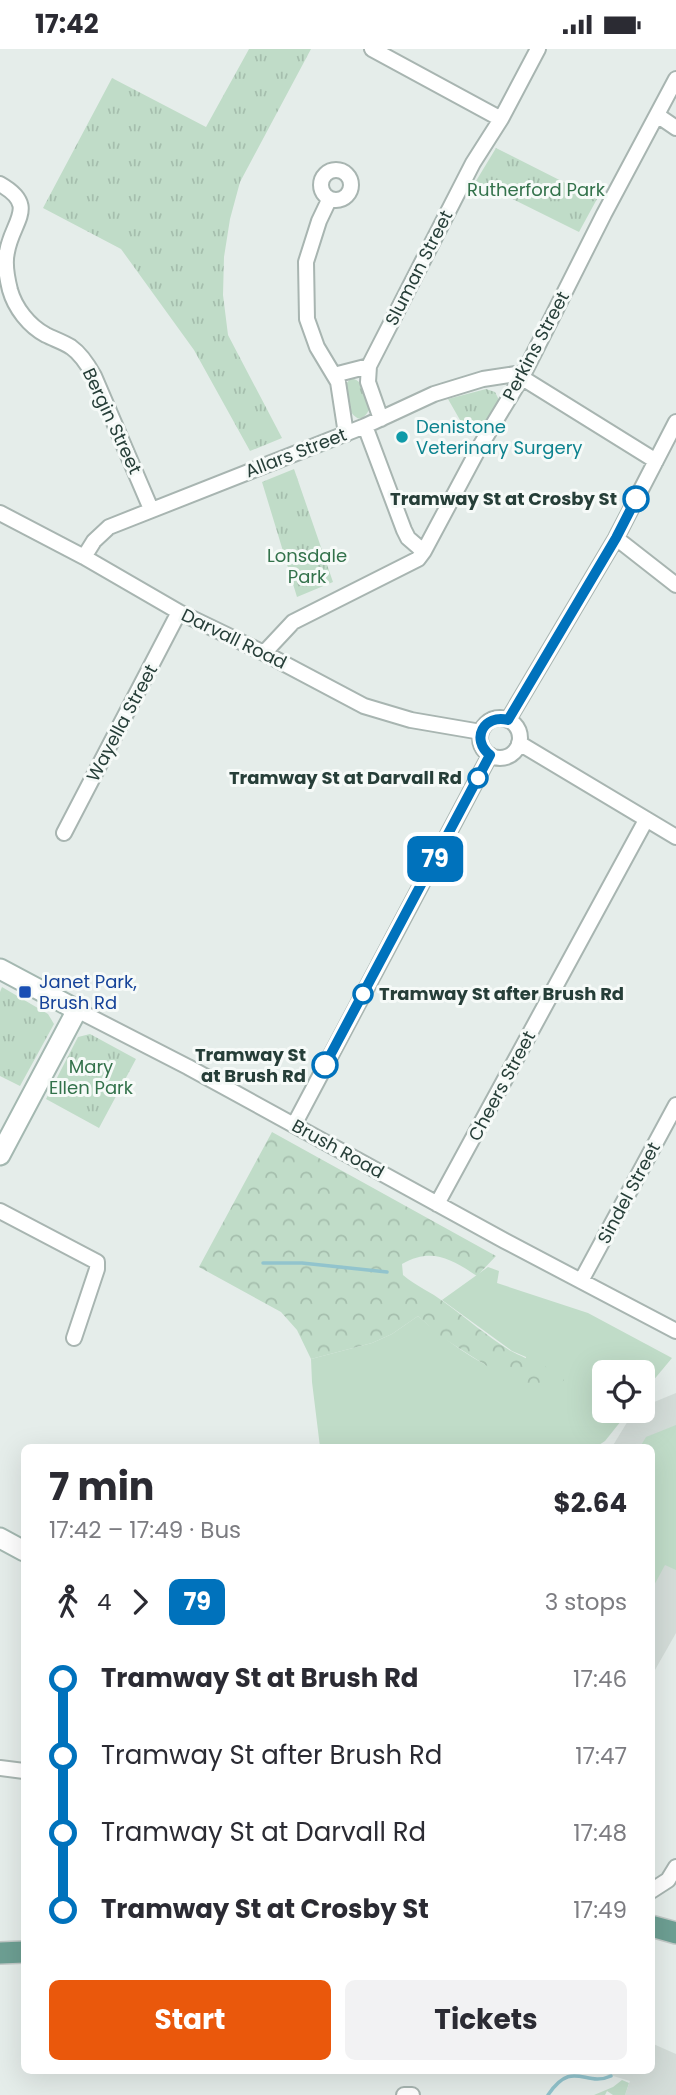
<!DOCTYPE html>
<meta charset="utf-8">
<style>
body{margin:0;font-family:Poppins,sans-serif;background:#f2f2f3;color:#2b2b33;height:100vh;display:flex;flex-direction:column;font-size:26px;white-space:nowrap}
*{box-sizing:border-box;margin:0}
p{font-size:23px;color:#7c7c81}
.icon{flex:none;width:38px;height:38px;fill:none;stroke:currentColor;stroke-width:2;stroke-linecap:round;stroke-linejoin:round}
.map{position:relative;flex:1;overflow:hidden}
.side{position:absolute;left:21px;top:1395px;width:634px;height:630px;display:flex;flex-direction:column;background:#fff;border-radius:10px;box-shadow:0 7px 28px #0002}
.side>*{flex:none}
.badge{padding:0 14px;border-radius:10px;font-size:24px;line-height:46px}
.fabs{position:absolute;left:592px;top:1311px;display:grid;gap:14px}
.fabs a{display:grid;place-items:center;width:63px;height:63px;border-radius:10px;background:#fff;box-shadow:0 7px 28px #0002;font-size:35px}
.map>.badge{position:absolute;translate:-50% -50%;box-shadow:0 0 0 4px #fff}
.legs{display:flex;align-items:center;gap:10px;height:77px;padding:0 28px;font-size:23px}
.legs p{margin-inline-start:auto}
.head{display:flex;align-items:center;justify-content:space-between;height:119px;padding:0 28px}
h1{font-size:38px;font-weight:700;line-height:52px}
.action{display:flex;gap:14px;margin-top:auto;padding:14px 28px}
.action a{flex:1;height:80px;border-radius:10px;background:#ea580c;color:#fff;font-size:28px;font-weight:700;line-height:80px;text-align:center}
.action a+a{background:#f2f2f3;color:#2b2b33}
ul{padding:0 28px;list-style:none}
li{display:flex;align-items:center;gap:24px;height:77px;font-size:26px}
li i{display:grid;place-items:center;width:10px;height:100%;margin:0 9px;background:currentColor}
li i::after{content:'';width:18px;height:18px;margin:-9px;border:5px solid;border-radius:50%;background:#fff}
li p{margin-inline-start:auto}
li:first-child i{background:linear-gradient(#0000 50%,currentColor 0)}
li:last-child i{background:linear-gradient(currentColor 50%,#0000 0)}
.status{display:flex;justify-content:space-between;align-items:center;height:49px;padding:0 35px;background:#fff;direction:ltr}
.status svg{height:19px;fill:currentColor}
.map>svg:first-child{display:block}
.built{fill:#d4ddd9}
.green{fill:#c0dcc8}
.forest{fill:url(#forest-crowns)}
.park{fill:url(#park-tufts)}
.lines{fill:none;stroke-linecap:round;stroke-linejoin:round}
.stream{stroke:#92c4cd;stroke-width:3.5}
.street-casing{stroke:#a8b5b1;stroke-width:18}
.secondary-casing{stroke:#a4b8b1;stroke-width:23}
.primary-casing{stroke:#c2c9c7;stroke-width:24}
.street{stroke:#fff;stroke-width:14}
.secondary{stroke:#fff;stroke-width:19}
.primary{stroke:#6d9f93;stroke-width:21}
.line-1-casing{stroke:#fff;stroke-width:16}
.line-1{stroke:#0072bc;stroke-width:10}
.culture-dot{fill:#0f9aa8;stroke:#f6faf8;stroke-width:2.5}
.stop-1-dot{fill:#fff;stroke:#0072bc;stroke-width:3.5}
.transit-dot{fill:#1a4fb4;stroke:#f6faf8;stroke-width:2.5}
.labels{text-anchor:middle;stroke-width:6;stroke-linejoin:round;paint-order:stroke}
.park-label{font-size:18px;fill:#33724b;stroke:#f6faf8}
.street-label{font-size:18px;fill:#263e38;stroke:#f6faf8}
.culture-label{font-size:18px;fill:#0d838f;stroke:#f6faf8;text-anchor:start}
.stop-label{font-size:18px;font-weight:bold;fill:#263e38;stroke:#f6faf8;text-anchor:end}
.transit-label{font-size:18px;fill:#164399;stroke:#f6faf8;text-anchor:start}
</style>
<div class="status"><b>17:42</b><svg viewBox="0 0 49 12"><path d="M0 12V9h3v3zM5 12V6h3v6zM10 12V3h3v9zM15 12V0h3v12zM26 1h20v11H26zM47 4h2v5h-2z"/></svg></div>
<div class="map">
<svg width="676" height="2046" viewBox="0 0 676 2046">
<defs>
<pattern id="forest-crowns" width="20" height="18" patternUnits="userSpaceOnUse" patternTransform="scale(1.75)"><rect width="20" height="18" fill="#c0dcc8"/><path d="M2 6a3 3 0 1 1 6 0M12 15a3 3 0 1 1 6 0" fill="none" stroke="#a5bead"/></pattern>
<pattern id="park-tufts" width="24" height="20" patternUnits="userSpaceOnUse" patternTransform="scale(1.75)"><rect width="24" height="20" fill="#c0dcc8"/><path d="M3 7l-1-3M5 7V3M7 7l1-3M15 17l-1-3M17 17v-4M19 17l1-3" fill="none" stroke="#a5bead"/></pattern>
</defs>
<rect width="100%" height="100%" fill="#e5edea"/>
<path class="built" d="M676,1344V1584L651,1628V1398H612L634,1362H642V1358Z
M651,1994L676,2005V2046H625L630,2032L603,2024L604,2021H651Z"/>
<path class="green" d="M488,1218L499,1222L497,1234L588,1264L672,1309L642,1345V1323H604V1362H629L605,1392L596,1398H320L312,1333L311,1310L372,1294L392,1285L418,1267C449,1295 485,1319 524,1334L526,1308L512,1302L442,1251Z
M676,1376V1521L665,1516L651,1542V1398H640L646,1388Z"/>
<path class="forest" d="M272,1083L496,1207L477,1227C451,1210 432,1198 402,1215L403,1226C416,1237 431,1243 444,1253C466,1269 488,1288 511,1302C529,1312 550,1316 564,1331L558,1337L539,1341L501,1326L440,1287L418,1267L392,1285L372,1294L311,1310L297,1281L281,1263L199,1218Z"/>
<path class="park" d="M249,0H311L240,133L230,170L224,208L223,246L228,286L282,389L250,402L194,301L121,200L43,159L112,29L206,78Z
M496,99L597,150L579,183L476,132Z
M351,329C366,332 380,360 360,370C345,365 350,348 346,335Z
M486,340L495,343L499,351L480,389L460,371L448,350Z
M294,420L333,533L297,548L262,433Z
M2,938L48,965L54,975L20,1037L0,1027V943Z
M90,985L136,1010L99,1079L46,1050L78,988Z
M622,2031L629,2034L625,2046H613L607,2042L605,2046H594L613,2038Z"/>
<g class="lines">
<path class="stream" d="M263,1214H302L387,1223
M548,2046C573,2009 585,2039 611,2027"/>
<defs>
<path id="street" d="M372,0L501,70
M657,66L676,79
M321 136a15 15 0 1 1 30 0a15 15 0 1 1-30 0Z
M0,135C39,157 12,172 7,203C4,215 7,229 10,241C15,259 29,277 46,286C54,290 63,293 71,298C81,305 88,316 94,327L151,460
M329,151L319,172L306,213L307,270L317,298L338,333L346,385
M334,326L369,317
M381,370L368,333L369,317L473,114L501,70L538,0
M365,377L404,481L408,489L423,502
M0,464L84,508L179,563L264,604L364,657L411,671L481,683
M616,489L676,536
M84,508L94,492L109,478L365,377L434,345L483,330L516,325L656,412
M264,604L293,573L418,510L424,502L479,399L522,328L604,165L676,30
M480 689a20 20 0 1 1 40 0a20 20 0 1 1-40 0Z
M508,671L616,489L676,373
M519,694L676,788
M64,784L179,563
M77,961L188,1018L505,1192L676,1282
M294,1076L490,706
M437,1155L646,771
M0,1162L97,1213V1220L74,1289
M581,1232L676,1056
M0,1719L24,1722
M651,1842L668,1831L676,1818
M404,2046H412"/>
<path id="secondary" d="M0,920L77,961L0,1106
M0,1489L24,1502"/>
<path id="primary" d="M651,1877L676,1884
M0,1904L24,1903"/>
</defs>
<use href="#street" class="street-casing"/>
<use href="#secondary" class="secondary-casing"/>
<use href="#primary" class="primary-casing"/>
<use href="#street" class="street"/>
<use href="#secondary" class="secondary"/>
<use href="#primary" class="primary"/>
</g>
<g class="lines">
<defs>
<path id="line-1" d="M325,1016L490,706C470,690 484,665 508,671L616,489L636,450"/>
</defs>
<use href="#line-1" class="line-1-casing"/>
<use href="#line-1" class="line-1"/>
</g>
<circle class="culture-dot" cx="402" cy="388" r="7"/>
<g class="stop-1-dot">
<circle cx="636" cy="450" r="12"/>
<circle cx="478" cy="729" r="9"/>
<circle cx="363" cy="945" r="9"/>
<circle cx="325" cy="1016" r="12"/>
</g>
<rect class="transit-dot" x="18" y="936" width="14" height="14" rx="3.5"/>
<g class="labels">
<g class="park-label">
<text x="536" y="147">Rutherford Park</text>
<text x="307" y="513">Lonsdale<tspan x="307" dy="21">Park</tspan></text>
<text x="91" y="1024">Mary<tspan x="91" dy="21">Ellen Park</tspan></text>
</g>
<g class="street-label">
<text transform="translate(419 219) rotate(-63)" y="6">Sluman Street</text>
<text transform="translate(536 297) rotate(-62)" y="6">Perkins Street</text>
<text transform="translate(112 372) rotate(65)" y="6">Bergin Street</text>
<text transform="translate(296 404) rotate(-21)" y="6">Allars Street</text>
<text transform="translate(234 590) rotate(26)" y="6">Darvall Road</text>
<text transform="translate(122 674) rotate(-62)" y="6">Wayella Street</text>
<text transform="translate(502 1037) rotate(-62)" y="6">Cheers Street</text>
<text transform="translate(338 1100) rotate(29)" y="6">Brush Road</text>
<text transform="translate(629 1144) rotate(-62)" y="6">Sindel Street</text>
</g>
<g class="culture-label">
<text x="416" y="384">Denistone<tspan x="416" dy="21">Veterinary Surgery</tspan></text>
</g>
<g class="stop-label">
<text x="617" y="456">Tramway St at Crosby St</text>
<text x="462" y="735">Tramway St at Darvall Rd</text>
<text x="379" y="951" text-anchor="start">Tramway St after Brush Rd</text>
<text x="306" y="1012">Tramway St<tspan x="306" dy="21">at Brush Rd</tspan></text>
</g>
<g class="transit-label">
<text x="39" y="939">Janet Park,<tspan x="39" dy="21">Brush Rd</tspan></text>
</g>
</g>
</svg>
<div class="fabs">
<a><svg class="icon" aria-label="locate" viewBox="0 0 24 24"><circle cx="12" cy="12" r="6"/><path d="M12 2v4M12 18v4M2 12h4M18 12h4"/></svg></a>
</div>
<b class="badge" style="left:435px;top:810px;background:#0072bc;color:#fff">79</b>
<section class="side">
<div class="head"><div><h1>7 min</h1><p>17:42 – 17:49 · Bus</p></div><b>$2.64</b></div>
<div class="legs"><svg class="icon" aria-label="walk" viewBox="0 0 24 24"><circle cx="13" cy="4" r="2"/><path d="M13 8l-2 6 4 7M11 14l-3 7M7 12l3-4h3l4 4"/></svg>4<svg class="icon" aria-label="forward" viewBox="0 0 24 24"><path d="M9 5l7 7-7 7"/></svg><b class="badge" style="background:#0072bc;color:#fff">79</b><p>3 stops</p></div>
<ul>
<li><i style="color:#0072bc"></i><b>Tramway St at Brush Rd</b><p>17:46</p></li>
<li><i style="color:#0072bc"></i><span>Tramway St after Brush Rd</span><p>17:47</p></li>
<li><i style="color:#0072bc"></i><span>Tramway St at Darvall Rd</span><p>17:48</p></li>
<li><i style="color:#0072bc"></i><b>Tramway St at Crosby St</b><p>17:49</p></li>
</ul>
<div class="action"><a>Start</a><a>Tickets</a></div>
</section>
</div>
